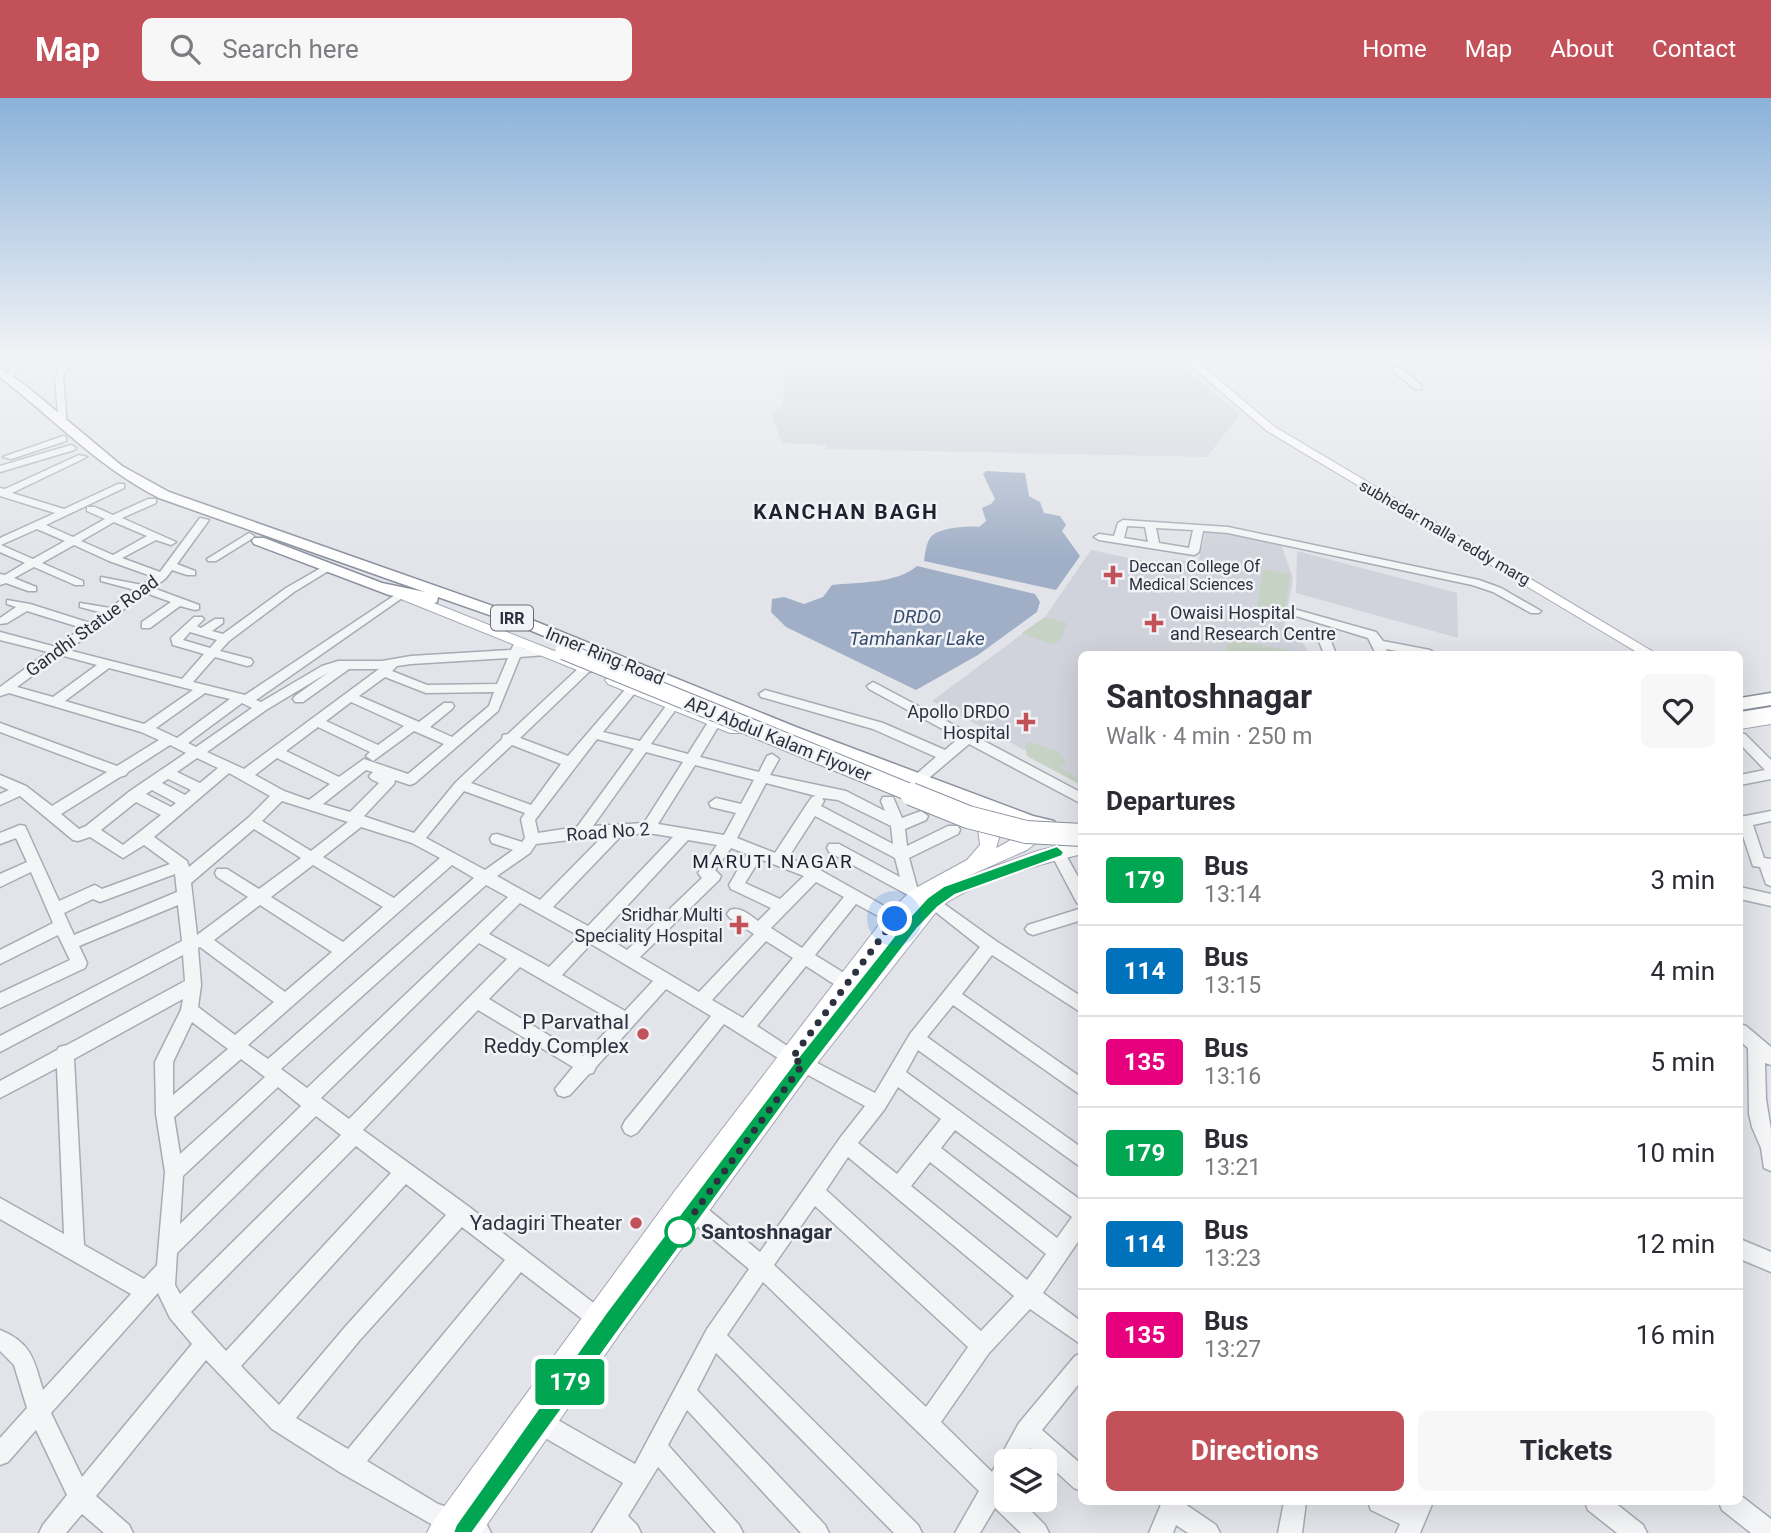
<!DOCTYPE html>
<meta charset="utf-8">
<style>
body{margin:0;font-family:Roboto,sans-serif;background:#f7f7f7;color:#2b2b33;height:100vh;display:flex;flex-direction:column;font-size:26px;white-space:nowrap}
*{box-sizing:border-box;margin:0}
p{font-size:23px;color:#7c7c81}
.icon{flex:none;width:38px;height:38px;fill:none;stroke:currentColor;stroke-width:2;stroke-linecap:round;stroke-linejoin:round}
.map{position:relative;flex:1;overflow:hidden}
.drawer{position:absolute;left:1078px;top:553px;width:665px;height:854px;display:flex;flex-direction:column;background:#fff;border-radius:10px;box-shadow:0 7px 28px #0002}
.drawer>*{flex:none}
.badge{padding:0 14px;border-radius:5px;font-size:24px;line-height:46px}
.buttons{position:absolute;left:994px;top:1351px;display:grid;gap:14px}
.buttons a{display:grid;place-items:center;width:63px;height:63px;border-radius:10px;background:#fff;box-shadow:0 7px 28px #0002;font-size:35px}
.you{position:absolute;width:35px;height:35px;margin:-18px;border:5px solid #fff;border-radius:50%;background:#1a73e8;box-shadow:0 0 0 10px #1a73e833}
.map>.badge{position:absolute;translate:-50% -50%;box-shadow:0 0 0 4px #fff}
h2{padding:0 28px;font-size:26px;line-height:63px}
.round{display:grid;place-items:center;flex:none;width:74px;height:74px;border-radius:10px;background:#f7f7f7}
.overview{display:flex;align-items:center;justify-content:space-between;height:119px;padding:0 28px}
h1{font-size:33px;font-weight:700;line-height:52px}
.button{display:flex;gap:14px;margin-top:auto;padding:14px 28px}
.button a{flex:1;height:80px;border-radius:10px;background:#c35159;color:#fff;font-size:28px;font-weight:700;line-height:80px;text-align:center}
.button a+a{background:#f7f7f7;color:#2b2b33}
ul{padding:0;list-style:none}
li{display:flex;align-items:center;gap:21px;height:91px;padding:0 28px;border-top:2px solid #e1e1e2}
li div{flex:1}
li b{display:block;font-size:26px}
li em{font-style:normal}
li .badge{min-width:77px;font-weight:700;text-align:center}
header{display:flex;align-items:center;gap:42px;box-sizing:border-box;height:98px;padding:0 35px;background:#c35159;color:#fff}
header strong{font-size:33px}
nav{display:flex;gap:38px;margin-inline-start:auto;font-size:24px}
.search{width:490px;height:63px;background:#f7f7f7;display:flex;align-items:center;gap:18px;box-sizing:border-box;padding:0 24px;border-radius:10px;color:#7c7c81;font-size:26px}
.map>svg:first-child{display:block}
.built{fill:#d0d3db}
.green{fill:#c6d2c3}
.water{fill:#a0afc6}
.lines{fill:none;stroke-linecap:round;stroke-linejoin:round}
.minor-casing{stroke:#a7abb3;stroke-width:3}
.major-casing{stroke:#a2a7b4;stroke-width:2}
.highway-casing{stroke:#8a909e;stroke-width:3}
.minor{fill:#f4f5f7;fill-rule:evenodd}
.major{fill:#fff;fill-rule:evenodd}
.highway{fill:#fff;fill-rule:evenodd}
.highway-bridge-far1-casing{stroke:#8a909e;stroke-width:19;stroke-linecap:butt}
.highway-bridge-casing{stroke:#8a909e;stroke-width:24;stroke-linecap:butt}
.highway-bridge-far1{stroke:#fff;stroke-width:17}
.highway-bridge{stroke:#fff;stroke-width:22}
.line{fill:#00a651;stroke:#fff;stroke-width:2}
.walk{stroke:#2b313f;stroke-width:7;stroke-dasharray:0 12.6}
.poi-dot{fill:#c35159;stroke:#f1f3f6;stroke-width:2.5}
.stop-dot{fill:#fff;stroke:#00a651;stroke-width:3.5}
.labels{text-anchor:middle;stroke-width:5;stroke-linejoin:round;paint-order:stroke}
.far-street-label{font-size:16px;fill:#2b313f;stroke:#f1f3f6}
.far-poi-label{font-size:16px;fill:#2b313f;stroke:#f1f3f6;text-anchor:start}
.shield{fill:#f1f3f6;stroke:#666b76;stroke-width:2}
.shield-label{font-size:16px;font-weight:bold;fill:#2b313f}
.poi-label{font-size:18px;fill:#2b313f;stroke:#f1f3f6;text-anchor:end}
.street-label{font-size:18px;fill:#2b313f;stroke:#f1f3f6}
.water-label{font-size:19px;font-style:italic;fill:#384d70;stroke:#f1f3f6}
.neighbourhood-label{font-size:19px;letter-spacing:2px;fill:#1d2230;stroke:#f1f3f6}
.far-district-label{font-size:21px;font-weight:bold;letter-spacing:2px;fill:#1d2230;stroke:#f1f3f6}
.near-poi-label{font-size:21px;fill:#2b313f;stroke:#f1f3f6;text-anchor:end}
.near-stop-label{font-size:21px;font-weight:bold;fill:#2b313f;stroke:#f1f3f6;text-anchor:start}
</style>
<header>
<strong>Map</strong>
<div class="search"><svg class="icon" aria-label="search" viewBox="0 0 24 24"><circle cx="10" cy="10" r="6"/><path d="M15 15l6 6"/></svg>Search here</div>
<nav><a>Home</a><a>Map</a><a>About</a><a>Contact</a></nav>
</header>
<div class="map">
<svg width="1771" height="1435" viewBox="0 0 1771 1435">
<rect width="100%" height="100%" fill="#e2e4e9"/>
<path class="built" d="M779,260H1172L1240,316L1207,359L826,351L827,347L782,345L772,318L783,306L784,271Z
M1210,432L1280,444L1293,480L1284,529L1294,532L1310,556H1082L1081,682L932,603L1045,519L1091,452L1172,469L1173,461L1198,465L1206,433Z
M1297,453L1457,495L1458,540L1296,495Z"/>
<path class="green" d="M1263,471L1290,476L1284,521L1256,516Z
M1045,519L1067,525L1061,542L1052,546L1022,535Z
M1228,541L1310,556H1226Z
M1030,644L1058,654L1067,666L1057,668L1081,682V687L1027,658L1025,646Z"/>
<path class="water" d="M986,373L1025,375L1029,398L1040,404L1044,415L1060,418L1066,427L1062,433L1080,458L1056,492L924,463C925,456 926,446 930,440C936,430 968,427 979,429L986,423L982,410L991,406L995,401L983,376Z
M917,468L1035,496L1040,504L1037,514L978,557L916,592L786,529L771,514L772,501L784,499L804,506L823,499L832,487C858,484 896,486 917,468Z"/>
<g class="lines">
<defs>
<path id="minor" d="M19,260H27L11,281H5L4,279Z
M64,260H72L63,280L67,327L63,330L59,327L55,280Z
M1393,269H1399L1421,287V291H1415L1393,273Z
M63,338L66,339V343L11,361L3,359Z
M71,347L76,350L74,352L0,374V368Z
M79,357L87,359L12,395L64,411L118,386H124V390L46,427L73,439L105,421L87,413V409H95L113,417L148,401H156V405L122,420L176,444L171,447L156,442L122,460L160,474L200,420L209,422L177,466L195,473V477H187L172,472L166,480L153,490L199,507V511L195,512L180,508L150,530H142V524L171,504L146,495L68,552L182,581L204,556L173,547L171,540L194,519H202L204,521L197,528L201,530L215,521H223V525L212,533L223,536L286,490L326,467L330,468V472L294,494L229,543L220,553L251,561L253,564L251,567L247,568L215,559L193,584L245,597L401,493L407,496L405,498L256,602L261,604L322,568L338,563H382L411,558L511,552L514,546H522L523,551H546V557L520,559L498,613L415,685L410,687L395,682L394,686L364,718L366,719L414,735L456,684L502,641L503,637L508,636L582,567L586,566L592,570L590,573L520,640L568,658L629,587L633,586L639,590L603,634L640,643L669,604L673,603L679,607L651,646L688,656L710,621L715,620L721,624L700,659L759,674L767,658L772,656L779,661L770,677L846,693L885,713L881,703L883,699H893L902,720L921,713L928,718L926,722L905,731L907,748L948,728H958L960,732L958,736L909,760L917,789L927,797L924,801L919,803L829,754L827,750L829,746H839L900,779L895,760L815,718L788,760L820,772L900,817L903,821L900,825L895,827L856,806L815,857L852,880L854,885L852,890L846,892L840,890L806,868L757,928L798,955L875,995L910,936L980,849L928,808L925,804L928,800L933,798L996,843L1082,899V915L992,857L962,896L1082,980V998L953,907L927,939L1082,1050V1070L918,952L906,974L1082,1103V1138L1043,1195L1082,1224V1247L1030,1211L989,1255L941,1324L992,1374L1019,1325L1075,1258L1082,1255V1282L1042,1332L1082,1367V1393L1074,1390L1030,1350L1022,1363H1006V1402H1020L1045,1427L1049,1435H1021L995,1410L980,1435H955L979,1393L763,1184L727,1237L918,1427L922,1435H894L716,1255L697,1292L825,1427L829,1435H801L687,1312L668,1347L739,1427L743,1435H716L658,1369L628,1418L637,1427L641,1435H592L623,1385L533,1333L530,1325L533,1317L541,1314L549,1317L635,1366L707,1231L749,1171L684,1117L681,1110L684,1103L691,1100L698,1103L760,1154L840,1040L865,1008L786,965L724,926L637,1035L631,1038L625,1035L622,1029L625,1023L711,918L666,891L596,969L593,975L589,976L570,997L564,999L558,997L555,991L573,969L478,912L363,1032L468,1108L604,1213L607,1220L604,1227L597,1230L590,1227L521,1174L367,1363L438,1406L477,1419L487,1427L491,1435H457L433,1427L341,1375L272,1331L206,1262L96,1398L129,1427L133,1435H104L82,1416L66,1435H39L43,1427L67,1397L36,1332L8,1364L0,1367V1340L27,1310L14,1267L0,1253V1232C32,1245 34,1262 43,1292L131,1196L0,1121V1100L64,1136L57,970L0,1000V983L57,952L59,949L67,947L185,883L183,857L0,954V938L182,843L178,807L79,848L87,865L85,870L0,910V895L70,862L58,837L0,866V852L53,825L31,774L0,789V776L27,764L16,740L0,746V735L20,727L25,728L59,803L90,789L95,787L102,791L170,766L144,747L123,760L90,739L78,743L73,742L20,698L0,707V696L9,692L0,688V677L26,688L52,708L107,674L0,634V625L117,668L159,642L141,634L9,595L0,598V589L48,554L0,542V534L56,549L82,530L27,513L7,525L0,526V520L16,509L7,506V502L30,506L90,525L103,515L80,509V505L110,510L135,492L101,483V479L142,487L154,479L109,463L74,447L42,465L83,483V487H75L34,469L14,480L36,489V493H28L6,485L0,487V476L5,477L25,465L0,454V440L55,415L0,398V390L5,391ZM114,424L147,438L113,457L81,443ZM37,431L65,443L33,461L1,447ZM190,534L217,542L210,550L183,542ZM60,557L97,567L53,599L17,589ZM508,560L497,586L427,587L392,573L397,568L411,566ZM109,570L193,592L144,626L65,603ZM349,571H379L244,671L207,654L266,612L329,574L295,598L293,601L295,604H303ZM385,579L426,595L494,594L489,608L452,639L430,629L452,611L454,608L452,605H444L419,624L359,598ZM205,595L230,601L177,640L156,630ZM351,604L404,628L378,647L326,623ZM242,605L252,610L196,649L188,645ZM318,629L370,654L366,658L373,663L414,633L444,646L408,676L364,661L339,679L286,653ZM597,641L634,651L577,729L538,735L535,722ZM170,647L186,655L130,693L86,728L79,731L61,716L120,679L126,677L128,674ZM512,647L561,666L531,707L471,685ZM646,654L683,664L644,725L593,728ZM197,660L218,670L200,685L177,674ZM277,660L330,686L309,702L284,693L255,677ZM695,667L754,682L741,706L716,700L709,705L711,709L736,715L724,737L658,726ZM366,672L373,674L369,678L371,681L379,685L350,714L323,706ZM229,675L270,698L248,720L189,769L187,763L154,739ZM168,681L191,692L185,697L162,685ZM766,685L816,698L812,699L807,706L775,755L737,740ZM152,692L176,705L171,709L146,696ZM464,693L525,715L521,721L525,740L522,744L497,736L492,737L490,741L492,745L513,752L485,772L426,740ZM822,700L838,702L891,728L893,746L821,708L824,703ZM282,703L348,724L311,753L262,723ZM136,704L161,717L123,747L101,732ZM361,729L412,745L440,760L394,800L323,759ZM254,731L301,760L259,791L227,771H217L215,775L217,779L248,799L197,837L191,785ZM648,735L673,739L588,828L553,809L622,737ZM603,738L540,802L497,778L530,755L536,746ZM688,742L717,747L698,775L702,780L627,852L601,836ZM731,750L747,756L729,787L731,791L771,810L758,823C750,817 740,808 730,812L727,816L730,820L754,836L699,894L640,859L719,782L721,778L715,772ZM760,761L804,778L780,801L745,785ZM313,767L383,809L343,844L271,799ZM452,767L474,780L268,961L248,947ZM175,776L177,794L74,837L64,815L93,801L100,804ZM816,784L844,799L802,850L771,830ZM486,787L508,799L307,990L281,971ZM520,805L579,838L549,869L489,836ZM260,807L332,854L285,894L214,842ZM766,843L793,860L743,920L712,902ZM479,845L507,861L349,1021L321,1000ZM591,846L653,883L625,913L562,877ZM200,849L274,904L235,937L198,909L201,887L198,850ZM520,869L615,924L583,958L489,901ZM183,901L181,912L155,964L156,1016L165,1074L157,1167L144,1181L84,1147L74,961ZM192,924L228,951L173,997V964ZM241,961L265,979L180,1056L174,1019ZM278,989L301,1008L180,1126L183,1078ZM898,989L941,1021L897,1076L858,1045L884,1012ZM316,1018L341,1037L180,1196L175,1187L177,1155ZM955,1032L1072,1119L1057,1140L941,1050ZM356,1048L391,1075L226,1253L191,1214ZM848,1059L1014,1198L981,1233L826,1092ZM930,1064L1046,1156L1027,1182L911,1088ZM406,1086L446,1117L345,1229L279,1307L241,1268ZM815,1108L968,1249L926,1309L774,1167ZM462,1129L505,1162L348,1351L296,1320L359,1243ZM158,1195L170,1220L192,1246L82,1379L51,1315Z
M1123,422L1228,429L1479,482L1501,490L1541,513L1539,515H1531L1493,494L1472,487L1228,435L1203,433L1199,454L1194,457L1099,442L1094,439L1099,436L1114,438L1118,425ZM1127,428L1145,429L1148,444L1124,440ZM1156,430L1193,432L1189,450L1159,445Z
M249,435L254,438L253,440L216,463H208L207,461Z
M1290,510L1376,534L1383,543L1430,552L1436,556H1413L1386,551L1388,556H1376L1368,540L1286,515L1284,513Z
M1323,534L1329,538L1336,556H1324L1317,538Z
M873,584L1082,695V706L969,646L923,685H913L911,682L913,679L936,659L873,631L761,599L759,596L765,592L883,625L945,652L959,640L869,591L867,588Z
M1740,635L1745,636L1771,662V681L1740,687V677L1765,672L1740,646Z
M1771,713V723L1753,727L1764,760L1771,761V788L1766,786L1760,769L1753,768L1740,729V719Z
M1057,748L1062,750L1082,786V807L1077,805L1050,754L1052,750Z
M1740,789L1771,796V808L1740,801Z
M1082,810V822L1033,837L1028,835L1025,831L1028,827Z
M1740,926L1746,928L1771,949V967L1765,965L1766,1001L1771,1032V1073L1764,1070L1761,1050L1752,1029L1749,1016L1748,950L1740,943Z
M1740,1141L1771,1154V1174L1740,1161Z
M1740,1397L1771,1421V1435H1751L1722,1412L1719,1404H1740Z
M1162,1404H1185V1406L1216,1427L1220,1435H1188L1176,1427L1173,1435H1149Z
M1284,1404H1306L1302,1435H1278Z
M1368,1404H1403L1409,1407L1410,1404H1433L1420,1435H1396L1400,1426L1371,1412Z
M1585,1404H1614L1643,1427L1647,1435H1617L1588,1412Z"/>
<path id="major" d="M1182,260H1193L1275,329L1657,556H1640L1267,333Z
M401,492L592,568L595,571L592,574H582L396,499L394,496Z
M613,577L742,627L744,631L742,635H730L608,586L605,582L608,578Z
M1771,616V626L1740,631V621Z
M987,723L993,725L999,740L996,750C1010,744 1037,723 1049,727L1052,732L1027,752L966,779L1037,753L1082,742V756C1034,768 980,781 940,809L811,973L623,1231L481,1435H427L432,1425L674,1094L888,815L912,792L967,762L980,747L978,730L981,725Z"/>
<path id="highway" d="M0,270L25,287L122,368L169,394L527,520L796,629L1033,718L1054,723L1057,728L1054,733L1047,735L1024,730L784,637L515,526L438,499L437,504L432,506L389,497L254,446L252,443L254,440H264L382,485L425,494L159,400C98,369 53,320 0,279Z
M1771,595V607L1740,612V600Z
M1771,609V621L1740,626V614Z"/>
</defs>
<use href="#minor" class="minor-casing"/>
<use href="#major" class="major-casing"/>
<use href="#highway" class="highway-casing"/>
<use href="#minor" class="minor"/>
<use href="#major" class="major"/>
<use href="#highway" class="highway"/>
<defs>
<path id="highway-bridge-far1" d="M564,553L916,697"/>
<path id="highway-bridge" d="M911,696L968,719L1026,734L1082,737"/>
</defs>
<use href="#highway-bridge-far1" class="highway-bridge-far1-casing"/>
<use href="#highway-bridge" class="highway-bridge-casing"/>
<use href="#highway-bridge-far1" class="highway-bridge-far1"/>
<use href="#highway-bridge" class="highway-bridge"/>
</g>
<linearGradient id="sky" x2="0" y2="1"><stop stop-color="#8bb2da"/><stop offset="0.56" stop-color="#f2f3f5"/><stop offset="1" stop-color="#f2f3f5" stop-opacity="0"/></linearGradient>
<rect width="1771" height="461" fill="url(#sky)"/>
<path class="line" d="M1057,748L1064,754L1062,758L955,797L938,809L917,831L809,971L621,1229L472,1435H453L456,1427L606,1215L797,961L907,822L927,800L944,788Z"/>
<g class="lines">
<path class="walk" d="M680,1134L803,966L792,960L895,821"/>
</g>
<g class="poi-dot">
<path d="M1109.5 466.5h7v7h7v7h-7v7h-7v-7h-7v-7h7z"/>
<path d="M1150.5 514.5h7v7h7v7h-7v7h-7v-7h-7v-7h7z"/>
<path d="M1022.5 613.5h7v7h7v7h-7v7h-7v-7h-7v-7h7z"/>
<path d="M735.5 816.5h7v7h7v7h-7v7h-7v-7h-7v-7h7z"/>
<circle cx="643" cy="936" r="7"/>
<circle cx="636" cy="1125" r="7"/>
</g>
<circle class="stop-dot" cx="680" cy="1134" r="14"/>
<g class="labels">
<g class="far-street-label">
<text transform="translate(1445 434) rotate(30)" y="6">subhedar malla reddy marg</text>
</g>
<g class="far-poi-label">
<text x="1129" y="474">Deccan College Of<tspan x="1129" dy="18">Medical Sciences</tspan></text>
</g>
<rect class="shield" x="491" y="507.5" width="42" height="25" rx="5"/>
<g class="shield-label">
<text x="512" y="526">IRR</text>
</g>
<g class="poi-label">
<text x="1170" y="521" text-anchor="start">Owaisi Hospital<tspan x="1170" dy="21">and Research Centre</tspan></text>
<text x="1010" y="620">Apollo DRDO<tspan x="1010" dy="21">Hospital</tspan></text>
<text x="723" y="823">Sridhar Multi<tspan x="723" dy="21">Speciality Hospital</tspan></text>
</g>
<g class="street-label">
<text transform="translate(92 528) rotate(-36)" y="6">Gandhi Statue Road</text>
<text transform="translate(605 558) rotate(22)" y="6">Inner Ring Road</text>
<text transform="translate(778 641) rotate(22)" y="6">APJ Abdul Kalam Flyover</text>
<text transform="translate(608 734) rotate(-4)" y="6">Road No 2</text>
</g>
<g class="water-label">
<text x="917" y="525">DRDO<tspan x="917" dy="22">Tamhankar Lake</tspan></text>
</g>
<g class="neighbourhood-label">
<text x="773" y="770">MARUTI NAGAR</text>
</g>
<g class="far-district-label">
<text x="846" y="421">KANCHAN BAGH</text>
</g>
<g class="near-poi-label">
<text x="629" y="931">P Parvathal<tspan x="629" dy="24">Reddy Complex</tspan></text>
<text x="622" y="1132">Yadagiri Theater</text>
</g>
<g class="near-stop-label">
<text x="701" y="1141">Santoshnagar</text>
</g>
</g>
</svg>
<div class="buttons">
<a><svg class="icon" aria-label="layers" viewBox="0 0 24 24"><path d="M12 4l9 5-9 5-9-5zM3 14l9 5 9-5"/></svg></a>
</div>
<div class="you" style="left:895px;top:821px"></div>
<b class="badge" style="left:570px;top:1284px;background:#00a651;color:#fff">179</b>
<section class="drawer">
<div class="overview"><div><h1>Santoshnagar</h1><p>Walk · 4 min · 250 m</p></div><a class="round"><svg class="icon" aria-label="heart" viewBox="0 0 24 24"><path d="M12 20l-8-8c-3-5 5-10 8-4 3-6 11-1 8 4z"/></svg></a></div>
<h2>Departures</h2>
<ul>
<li><span class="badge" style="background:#00a651;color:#fff">179</span><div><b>Bus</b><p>13:14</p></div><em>3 min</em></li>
<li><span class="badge" style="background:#0072bc;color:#fff">114</span><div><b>Bus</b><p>13:15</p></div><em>4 min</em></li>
<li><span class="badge" style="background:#e6007e;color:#fff">135</span><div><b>Bus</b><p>13:16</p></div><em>5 min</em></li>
<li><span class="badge" style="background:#00a651;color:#fff">179</span><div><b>Bus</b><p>13:21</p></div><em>10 min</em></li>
<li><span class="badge" style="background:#0072bc;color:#fff">114</span><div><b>Bus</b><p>13:23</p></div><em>12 min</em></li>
<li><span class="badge" style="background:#e6007e;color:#fff">135</span><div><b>Bus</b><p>13:27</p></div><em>16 min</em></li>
</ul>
<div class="button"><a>Directions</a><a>Tickets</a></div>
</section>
</div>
